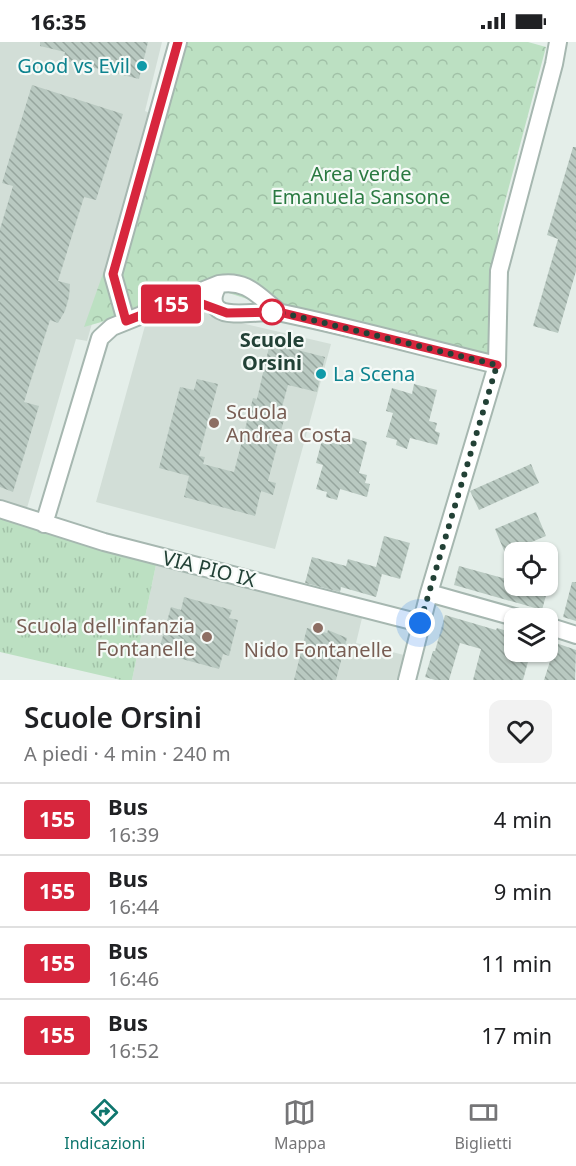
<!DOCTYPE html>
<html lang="it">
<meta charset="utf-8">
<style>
body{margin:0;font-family:"Noto Sans",sans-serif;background:#f2f2f2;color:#202124;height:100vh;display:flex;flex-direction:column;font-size:22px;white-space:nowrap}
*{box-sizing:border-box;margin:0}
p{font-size:20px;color:#757577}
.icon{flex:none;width:33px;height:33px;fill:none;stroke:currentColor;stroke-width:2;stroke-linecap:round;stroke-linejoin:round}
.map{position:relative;height:638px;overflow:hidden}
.side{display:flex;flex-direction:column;background:#fff;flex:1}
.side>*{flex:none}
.badge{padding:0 12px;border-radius:4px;font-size:21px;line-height:39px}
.controls{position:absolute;left:504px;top:500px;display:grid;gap:12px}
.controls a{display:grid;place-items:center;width:54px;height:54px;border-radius:12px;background:#fff;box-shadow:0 2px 4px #0004;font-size:30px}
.you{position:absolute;width:30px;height:30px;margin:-15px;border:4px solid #fff;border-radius:50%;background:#1a73e8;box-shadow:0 0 0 9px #1a73e833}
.map>.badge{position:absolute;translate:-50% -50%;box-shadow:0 0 0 3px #fff}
.round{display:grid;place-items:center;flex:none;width:63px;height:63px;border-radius:12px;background:#f2f2f2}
.head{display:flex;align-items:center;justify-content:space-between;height:102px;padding:0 24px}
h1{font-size:28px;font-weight:600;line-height:45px}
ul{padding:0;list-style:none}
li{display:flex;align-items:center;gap:18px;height:72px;padding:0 24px;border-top:2px solid #e0e0e0}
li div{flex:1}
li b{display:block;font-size:22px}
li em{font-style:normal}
li .badge{min-width:66px;font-weight:700;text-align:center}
.status{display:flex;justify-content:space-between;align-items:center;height:42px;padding:0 30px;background:#fff;direction:ltr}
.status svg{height:16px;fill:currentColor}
.tab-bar{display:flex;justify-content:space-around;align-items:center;height:84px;border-top:2px solid #e0e0e0;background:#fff;font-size:16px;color:#757577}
.tab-bar a{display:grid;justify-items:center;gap:3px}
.tab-bar .selected{color:#0f766e}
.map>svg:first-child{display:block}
.built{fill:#d2ded7}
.grass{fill:url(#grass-tufts)}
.park{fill:url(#park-crowns)}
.building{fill:url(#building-back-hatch)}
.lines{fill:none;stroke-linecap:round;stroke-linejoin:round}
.minor-casing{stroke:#a6b7b0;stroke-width:20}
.minor{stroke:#fff;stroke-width:16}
.line-casing{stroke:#fff;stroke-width:14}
.line{stroke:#d7263d;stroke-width:9}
.walk{stroke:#224136;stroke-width:6;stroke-dasharray:0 10.8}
.culture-dot{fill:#0f9aa8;stroke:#f5faf7;stroke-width:2}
.stop-dot{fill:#fff;stroke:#d7263d;stroke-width:3}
.education-dot{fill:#8d6e63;stroke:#f5faf7;stroke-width:2}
.labels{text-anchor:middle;stroke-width:4.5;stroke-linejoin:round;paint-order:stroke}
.culture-label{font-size:20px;fill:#0d838f;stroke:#f5faf7;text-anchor:end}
.park-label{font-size:20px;fill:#2a7a41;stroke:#f5faf7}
.stop-label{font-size:20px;font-weight:bold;fill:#224136;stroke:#f5faf7}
.education-label{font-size:20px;fill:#785e54;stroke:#f5faf7;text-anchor:start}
.street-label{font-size:20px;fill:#224136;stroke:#f5faf7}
</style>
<div class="status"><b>16:35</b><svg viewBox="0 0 49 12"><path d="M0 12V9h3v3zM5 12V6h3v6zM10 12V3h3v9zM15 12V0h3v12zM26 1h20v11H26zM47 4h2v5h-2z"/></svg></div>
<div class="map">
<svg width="576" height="638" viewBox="0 0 576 638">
<defs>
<pattern id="grass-tufts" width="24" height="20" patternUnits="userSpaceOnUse" patternTransform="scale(1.5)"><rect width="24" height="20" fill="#bce0c2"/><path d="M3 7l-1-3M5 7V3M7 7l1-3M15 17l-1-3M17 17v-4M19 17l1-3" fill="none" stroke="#a1c1a7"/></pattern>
<pattern id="park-crowns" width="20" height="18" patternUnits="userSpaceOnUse" patternTransform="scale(1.5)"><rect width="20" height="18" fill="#bce0c2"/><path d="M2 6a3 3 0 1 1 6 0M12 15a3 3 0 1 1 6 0" fill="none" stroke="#a1c1a7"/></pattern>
<pattern id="building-back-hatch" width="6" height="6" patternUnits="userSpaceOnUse" patternTransform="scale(1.5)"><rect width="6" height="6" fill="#b9c9c1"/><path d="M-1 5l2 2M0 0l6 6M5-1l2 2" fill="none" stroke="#96a59e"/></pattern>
</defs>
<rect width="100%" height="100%" fill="#e4eee9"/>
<path class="built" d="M0,0H162L145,69L152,72L87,299L76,297L27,466L0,458Z
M177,263L241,281L331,302L275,507L96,460L148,273Z
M157,518L363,572L356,601L404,613L397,638H132Z"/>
<path class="grass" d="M0,468L157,518L132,638H121L0,610Z"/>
<path class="park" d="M173,0H528L546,5L498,186L497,294L486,318L344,288L216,247L84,285L133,147Z"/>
<path class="building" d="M40,0H148L139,37L63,18L65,10L40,4Z
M32,43L123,72L96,158L84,155L58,239L70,242L69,255L65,269L58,281L50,278L24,360L39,364L13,450L0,445V187L13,144L2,141Z
M573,105H576V229L558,291L533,284L558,197L547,193Z
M270,301L325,315L317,350L288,343L282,365L287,366L268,439L276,441L273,453L261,449L255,474L184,455L189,434L159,426L180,345L194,348L197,337L218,342L199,414L205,415L203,422L234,430L253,356L257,357Z
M414,342L437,348L429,379L437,381L435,389L440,391L437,403L410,396L407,407L396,403L397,398L386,395L393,371L386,369L392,346L412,352Z
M344,393L367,400L359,431L367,433L365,441L370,442L367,455L340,447L337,458L326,455L327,450L316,447L323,423L316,421L322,398L341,403Z
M531,422L539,441L479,468L470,449Z
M536,470L546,494L505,511L495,487Z
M384,494L410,501L400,537L382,532L376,555L341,545L340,550L305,541L312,515L346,524L348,517L376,525Z
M459,524L514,539V543H537L548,546L542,568L454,543Z
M572,540H576V579L563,575Z
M184,555L232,568L229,576L238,578L229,614L223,612L219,627L171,614L173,607L160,604L171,565L181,568Z
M445,573L496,588L497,586L514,591V609H531L523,638H473L481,607L460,601L449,638H435L425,635L433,609H435Z
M307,586L327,591L328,588L347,596L336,638H294Z
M556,601L576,608L575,638H544Z"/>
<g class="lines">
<defs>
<path id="minor" d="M219,242C214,250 210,260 218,267C230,277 267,267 282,271C354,286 426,306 497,323
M126,279L113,233L178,0
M0,467L104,500L420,581
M44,482L100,296L112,285L219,242C247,237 258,254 279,270
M429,551L518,576
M548,584L576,593
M407,638L429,551L497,323L499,229L554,22L558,0"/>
</defs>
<use href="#minor" class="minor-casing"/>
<use href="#minor" class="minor"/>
</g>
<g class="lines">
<defs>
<path id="line" d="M178,0L113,232L126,279L186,256L227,271L279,270L497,323"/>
</defs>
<use href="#line" class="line-casing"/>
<use href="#line" class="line"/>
<path class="walk" d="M272,270H279L497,323L420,581"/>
</g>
<g class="culture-dot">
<circle cx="142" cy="24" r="6"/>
<circle cx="321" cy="332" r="6"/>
</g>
<circle class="stop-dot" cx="272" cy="270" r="12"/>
<g class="education-dot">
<circle cx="214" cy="381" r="6"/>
<circle cx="318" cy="586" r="6"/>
<circle cx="207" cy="595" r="6"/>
</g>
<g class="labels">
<g class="culture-label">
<text x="130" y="31">Good vs Evil</text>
<text x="333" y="339" text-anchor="start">La Scena</text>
</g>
<g class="park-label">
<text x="361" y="139">Area verde<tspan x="361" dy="23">Emanuela Sansone</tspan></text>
</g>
<g class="stop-label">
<text x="272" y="305">Scuole<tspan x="272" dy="23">Orsini</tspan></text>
</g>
<g class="education-label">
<text x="226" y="377">Scuola<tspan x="226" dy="23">Andrea Costa</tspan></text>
<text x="195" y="591" text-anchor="end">Scuola dell'infanzia<tspan x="195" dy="23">Fontanelle</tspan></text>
<text x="318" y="615" text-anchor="middle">Nido Fontanelle</text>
</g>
<g class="street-label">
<text transform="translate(209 527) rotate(14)" y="7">VIA PIO IX</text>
</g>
</g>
</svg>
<div class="controls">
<a><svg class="icon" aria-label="locate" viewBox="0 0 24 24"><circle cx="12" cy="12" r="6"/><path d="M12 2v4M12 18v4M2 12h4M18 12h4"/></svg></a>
<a><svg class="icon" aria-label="layers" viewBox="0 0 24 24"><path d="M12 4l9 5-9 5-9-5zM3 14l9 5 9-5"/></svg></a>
</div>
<div class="you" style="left:420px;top:581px"></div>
<b class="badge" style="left:171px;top:262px;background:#d7263d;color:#fff">155</b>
</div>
<section class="side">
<div class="head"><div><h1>Scuole Orsini</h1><p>A piedi · 4 min · 240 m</p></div><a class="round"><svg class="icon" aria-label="heart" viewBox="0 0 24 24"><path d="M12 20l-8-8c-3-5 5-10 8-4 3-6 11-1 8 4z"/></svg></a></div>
<ul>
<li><span class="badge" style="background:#d7263d;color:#fff">155</span><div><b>Bus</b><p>16:39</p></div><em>4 min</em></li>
<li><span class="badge" style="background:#d7263d;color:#fff">155</span><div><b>Bus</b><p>16:44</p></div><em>9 min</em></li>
<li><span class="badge" style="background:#d7263d;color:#fff">155</span><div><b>Bus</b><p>16:46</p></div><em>11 min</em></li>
<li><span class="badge" style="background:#d7263d;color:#fff">155</span><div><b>Bus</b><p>16:52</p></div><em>17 min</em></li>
</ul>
</section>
<nav class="tab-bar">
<a class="selected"><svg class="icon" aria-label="directions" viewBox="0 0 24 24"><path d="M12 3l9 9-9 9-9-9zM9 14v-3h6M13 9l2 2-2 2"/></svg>Indicazioni</a>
<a><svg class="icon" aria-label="map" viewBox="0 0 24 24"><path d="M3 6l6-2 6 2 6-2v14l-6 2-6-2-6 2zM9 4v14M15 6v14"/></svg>Mappa</a>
<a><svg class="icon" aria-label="tickets" viewBox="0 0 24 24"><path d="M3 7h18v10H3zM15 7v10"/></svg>Biglietti</a>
</nav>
